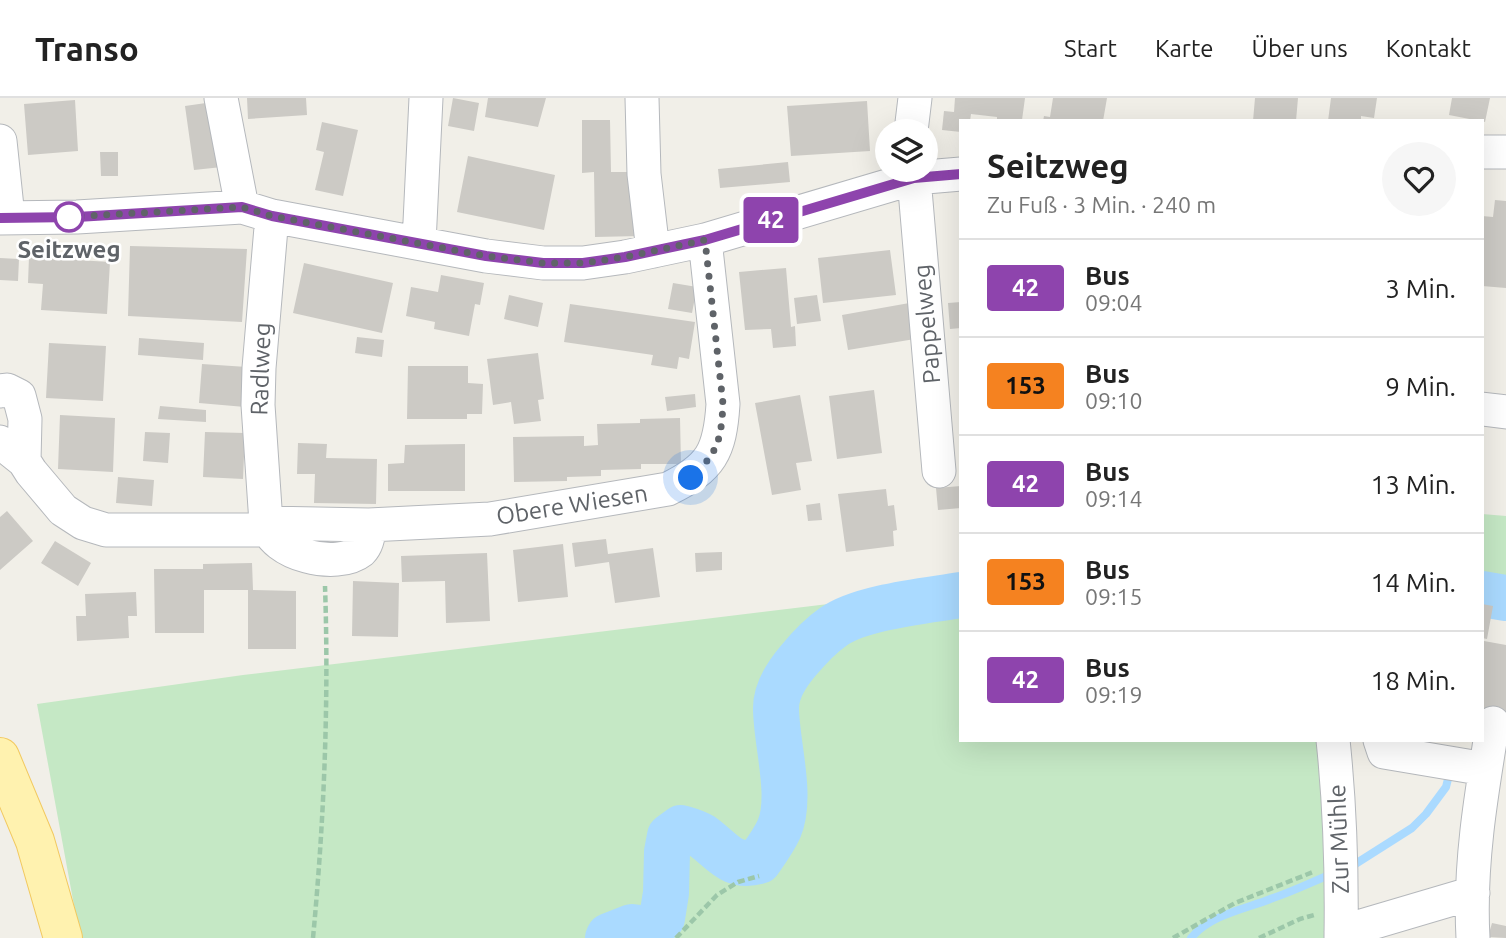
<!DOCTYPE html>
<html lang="de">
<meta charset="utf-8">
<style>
body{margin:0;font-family:Ubuntu,sans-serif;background:#f6f6f6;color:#222;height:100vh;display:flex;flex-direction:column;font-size:26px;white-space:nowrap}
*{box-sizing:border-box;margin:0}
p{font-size:23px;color:#767676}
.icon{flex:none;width:38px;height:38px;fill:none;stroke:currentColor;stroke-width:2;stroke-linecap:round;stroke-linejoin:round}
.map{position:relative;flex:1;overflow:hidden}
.panel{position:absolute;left:959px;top:21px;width:525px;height:623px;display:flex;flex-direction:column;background:#fff;border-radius:0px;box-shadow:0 7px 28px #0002}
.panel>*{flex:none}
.badge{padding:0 14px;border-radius:5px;font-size:24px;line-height:46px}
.tools{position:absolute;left:875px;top:21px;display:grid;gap:14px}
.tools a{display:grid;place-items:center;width:63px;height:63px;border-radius:50%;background:#fff;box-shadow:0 7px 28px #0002;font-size:35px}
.you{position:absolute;width:35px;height:35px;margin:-18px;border:5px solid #fff;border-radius:50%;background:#1a73e8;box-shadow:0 0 0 10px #1a73e833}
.map>.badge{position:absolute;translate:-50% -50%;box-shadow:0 0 0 4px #fff}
.round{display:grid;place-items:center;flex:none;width:74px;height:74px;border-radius:37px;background:#f6f6f6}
.overview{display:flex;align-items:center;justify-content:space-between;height:119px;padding:0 28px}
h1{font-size:33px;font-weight:600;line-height:52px}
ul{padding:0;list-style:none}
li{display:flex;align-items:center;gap:21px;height:98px;padding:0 28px;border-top:2px solid #e0e0e0}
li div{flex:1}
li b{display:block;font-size:26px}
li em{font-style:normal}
li .badge{min-width:77px;font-weight:700;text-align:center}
header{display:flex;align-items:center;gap:42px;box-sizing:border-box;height:98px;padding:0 35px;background:#fff;border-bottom:2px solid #e0e0e0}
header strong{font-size:33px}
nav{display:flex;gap:38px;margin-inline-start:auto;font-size:24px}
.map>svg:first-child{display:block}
.green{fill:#c5e8c5}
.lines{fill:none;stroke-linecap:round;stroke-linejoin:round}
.stream{stroke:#aadaff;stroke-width:8}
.river{stroke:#aadaff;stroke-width:46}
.building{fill:#cccac5}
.minor-casing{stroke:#b5b8bc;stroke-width:35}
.major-casing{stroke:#f2c960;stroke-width:40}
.path{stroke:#9cc7a9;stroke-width:4.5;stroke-dasharray:7 3.5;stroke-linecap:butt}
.minor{stroke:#fff;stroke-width:33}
.major{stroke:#fff2af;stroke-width:38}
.line-casing{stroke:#fff;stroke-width:16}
.line{stroke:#8e44ad;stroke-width:10}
.walk{stroke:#5f6368;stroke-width:7;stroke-dasharray:0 12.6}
.stop-dot{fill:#fff;stroke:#8e44ad;stroke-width:3.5}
.labels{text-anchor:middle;stroke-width:5;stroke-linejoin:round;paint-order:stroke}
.stop-label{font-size:24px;font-weight:bold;fill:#5f6368;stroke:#fff}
.street-label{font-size:24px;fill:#5f6368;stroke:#fff}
</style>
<header>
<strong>Transo</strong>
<nav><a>Start</a><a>Karte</a><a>Über uns</a><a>Kontakt</a></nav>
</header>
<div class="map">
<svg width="1506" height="840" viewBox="0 0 1506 840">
<rect width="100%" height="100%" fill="#f1efe8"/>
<path class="green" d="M1482,416L1506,418V523L1482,501Z
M961,490V642H1335L1329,840H80L37,606L243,577Z"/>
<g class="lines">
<path class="stream" d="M1349,770L1412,730L1426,716L1446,689L1450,673
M1191,840C1211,816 1246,811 1273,800C1294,793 1314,783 1334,775"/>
<path class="river" d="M1482,496L1506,500
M608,840L609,838L632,829L649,831L662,820L666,795L667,754L670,738L681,730C688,732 696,734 702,738C723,753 731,771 759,763C766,753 774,742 779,731C793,698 776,645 776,610C776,592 787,576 798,563C808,551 820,538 833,529C861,509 925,503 961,497"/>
</g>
<path class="building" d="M247,0H306L307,17L248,21Z
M453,0L479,5L474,33L448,28Z
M488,0H546L538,29L485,19Z
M955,0H1025L1022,22L1014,21V23H997V19L971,16L970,23H961V34L942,32L944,13L954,14Z
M1053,0H1107L1103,23L1071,22V23H1043L1044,18L1050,19Z
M1255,0H1298L1296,23H1253Z
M1331,0H1377L1374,20L1361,18V23H1328Z
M1452,0H1490L1485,24L1449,17Z
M75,2L78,53L28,57L24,6Z
M867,3L870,53L791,58L787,8Z
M213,4L222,69L194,72L185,8Z
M582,22H610L611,74H639L640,138L595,139L594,74L582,75Z
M322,24L358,32L343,98L315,92L324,54L316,52Z
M100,54H118V78H101Z
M468,58L555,77L544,132L457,114Z
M788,64L790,84L720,90L718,71Z
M1495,102L1506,103V190L1482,188V118L1493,119Z
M130,148L247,151L242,224L128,218Z
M890,152L896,197L823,205L818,160Z
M29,159L110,164L107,216L41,212L43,186L28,185Z
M0,160L19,161L18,183L0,182Z
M304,165L393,185L382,235L293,215Z
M786,170L791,229L795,228L796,248L773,250L771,231L745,232L739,174Z
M441,177L484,185L480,207L475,206L469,238L434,231L435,224L406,218L411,189L438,194Z
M673,185L697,189L692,215L668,211Z
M509,197L543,205L538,229L504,221Z
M817,197L821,223L797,226L794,200Z
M915,204L921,240L848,252L842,217Z
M961,204V230L950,231L948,205Z
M570,206L695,224L689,261L679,259L677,271L651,267L653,257L564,244Z
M357,239L384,242L382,259L355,255Z
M139,240L204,245L203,262L138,257Z
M49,245L106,248L103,303L46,300Z
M538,255L544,301L538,302L541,323L514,326L511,304L493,307L487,261Z
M202,266L247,269L245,309L199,305Z
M408,268H468V285L483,286L482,316H467V321H407Z
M874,292L882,355L837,361L829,298Z
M695,296L696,309L667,313L665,299Z
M800,297L812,363L796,365L801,392L772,397L755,305Z
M160,308L206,312V324L158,321Z
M60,317L115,320L113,374L58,371Z
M680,320L681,366H641V371L601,372V378L567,379V383L514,384L513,339L584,338V348L598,347L597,326L640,325V321Z
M145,334L170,335L168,365L143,363Z
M205,334L245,335L243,381L203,379Z
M298,345L327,346L326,360L377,361L376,406L314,405L315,376H297Z
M465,346V393H388V366L404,365L405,347Z
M118,379L154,382L152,408L116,405Z
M961,388V410L938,412L936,390Z
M886,391L888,408L894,407L897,432L893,433L894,448L846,454L838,396Z
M820,405L822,422L808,423L806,407Z
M7,413L33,443L0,472V419Z
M606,441L608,456L653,450L660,499L615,505L609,464L575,469L572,445Z
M55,443L91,465L78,488L41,465Z
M563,446L568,499L518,504L513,452Z
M722,454V472L696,474L695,455Z
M487,455L490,523L446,525L445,483L402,484L401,458Z
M252,465L253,492L296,493V551H248V492H204V535H155L154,471H203V466Z
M353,483L399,485L398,539L352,538Z
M136,494L137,518H128L129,540L77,543L76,518H86L85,496Z
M1482,506L1493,508L1487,541L1482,540Z
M1484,543L1506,547V620L1482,617V555Z
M1492,825L1506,828V840L1488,839Z"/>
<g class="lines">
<defs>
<path id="minor" d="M221,0L242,109
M642,0L644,76L653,153
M911,33L915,0
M0,43L8,119
M1482,54H1506
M914,80L939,373
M0,120L77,119L242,109L272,118L486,158L543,165H583L625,159L705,142L914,80L961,76
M419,145L426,0
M0,293L7,292L19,298L25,321L24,363
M1482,311L1506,314
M0,344L24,363L31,374L63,412L83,425L106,432H267
M266,425L258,307L259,270L272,118
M266,425L369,427C369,436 368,446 361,453C337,472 272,457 266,425Z
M369,427L490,421L668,391C711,370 720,354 723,306L705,142
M1333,642C1340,708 1342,774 1341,840
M1380,642L1384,654L1485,671
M1341,834L1473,795
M1473,840C1469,768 1481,697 1493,625"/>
<path id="major" d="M0,659L35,743L63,840"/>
</defs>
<use href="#minor" class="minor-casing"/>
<use href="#major" class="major-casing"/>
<path class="path" d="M313,840C324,723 329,605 325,488
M676,840L717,797L738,784L759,778
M1173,840L1235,805L1313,774
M1259,840L1300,821L1314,817"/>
<use href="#minor" class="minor"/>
<use href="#major" class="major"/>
</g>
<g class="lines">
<defs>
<path id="line" d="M0,120L77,119L242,109L272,118L486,158L543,165H583L625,159L705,142L914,80L961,76"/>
</defs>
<use href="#line" class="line-casing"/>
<use href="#line" class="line"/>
<path class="walk" d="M69,119L242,109L272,118L486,158L543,165H583L625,159L705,142L723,306C721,343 718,354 691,380"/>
</g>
<circle class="stop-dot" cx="69" cy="119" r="14"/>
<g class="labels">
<g class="stop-label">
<text x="69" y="160">Seitzweg</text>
</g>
<g class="street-label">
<text transform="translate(927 226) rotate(-95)" y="8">Pappelweg</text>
<text transform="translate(261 271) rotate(-88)" y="8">Radlweg</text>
<text transform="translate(572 407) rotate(-9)" y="8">Obere Wiesen</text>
<text transform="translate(1339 741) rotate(-92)" y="8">Zur Mühle</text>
</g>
</g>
</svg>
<div class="tools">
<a><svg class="icon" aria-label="layers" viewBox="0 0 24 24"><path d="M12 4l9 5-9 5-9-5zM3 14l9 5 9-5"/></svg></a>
</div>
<div class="you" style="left:691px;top:380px"></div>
<b class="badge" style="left:771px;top:122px;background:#8e44ad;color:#fff">42</b>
<section class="panel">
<div class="overview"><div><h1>Seitzweg</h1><p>Zu Fuß · 3 Min. · 240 m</p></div><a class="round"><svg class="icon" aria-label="heart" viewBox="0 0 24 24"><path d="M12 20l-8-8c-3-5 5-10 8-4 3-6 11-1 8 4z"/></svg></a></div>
<ul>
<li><span class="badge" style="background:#8e44ad;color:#fff">42</span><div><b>Bus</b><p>09:04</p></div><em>3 Min.</em></li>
<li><span class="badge" style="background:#f58220;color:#111">153</span><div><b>Bus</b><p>09:10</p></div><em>9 Min.</em></li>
<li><span class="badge" style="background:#8e44ad;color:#fff">42</span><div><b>Bus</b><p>09:14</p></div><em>13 Min.</em></li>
<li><span class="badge" style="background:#f58220;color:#111">153</span><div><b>Bus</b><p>09:15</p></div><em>14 Min.</em></li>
<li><span class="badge" style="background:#8e44ad;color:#fff">42</span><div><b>Bus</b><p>09:19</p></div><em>18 Min.</em></li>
</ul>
</section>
</div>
